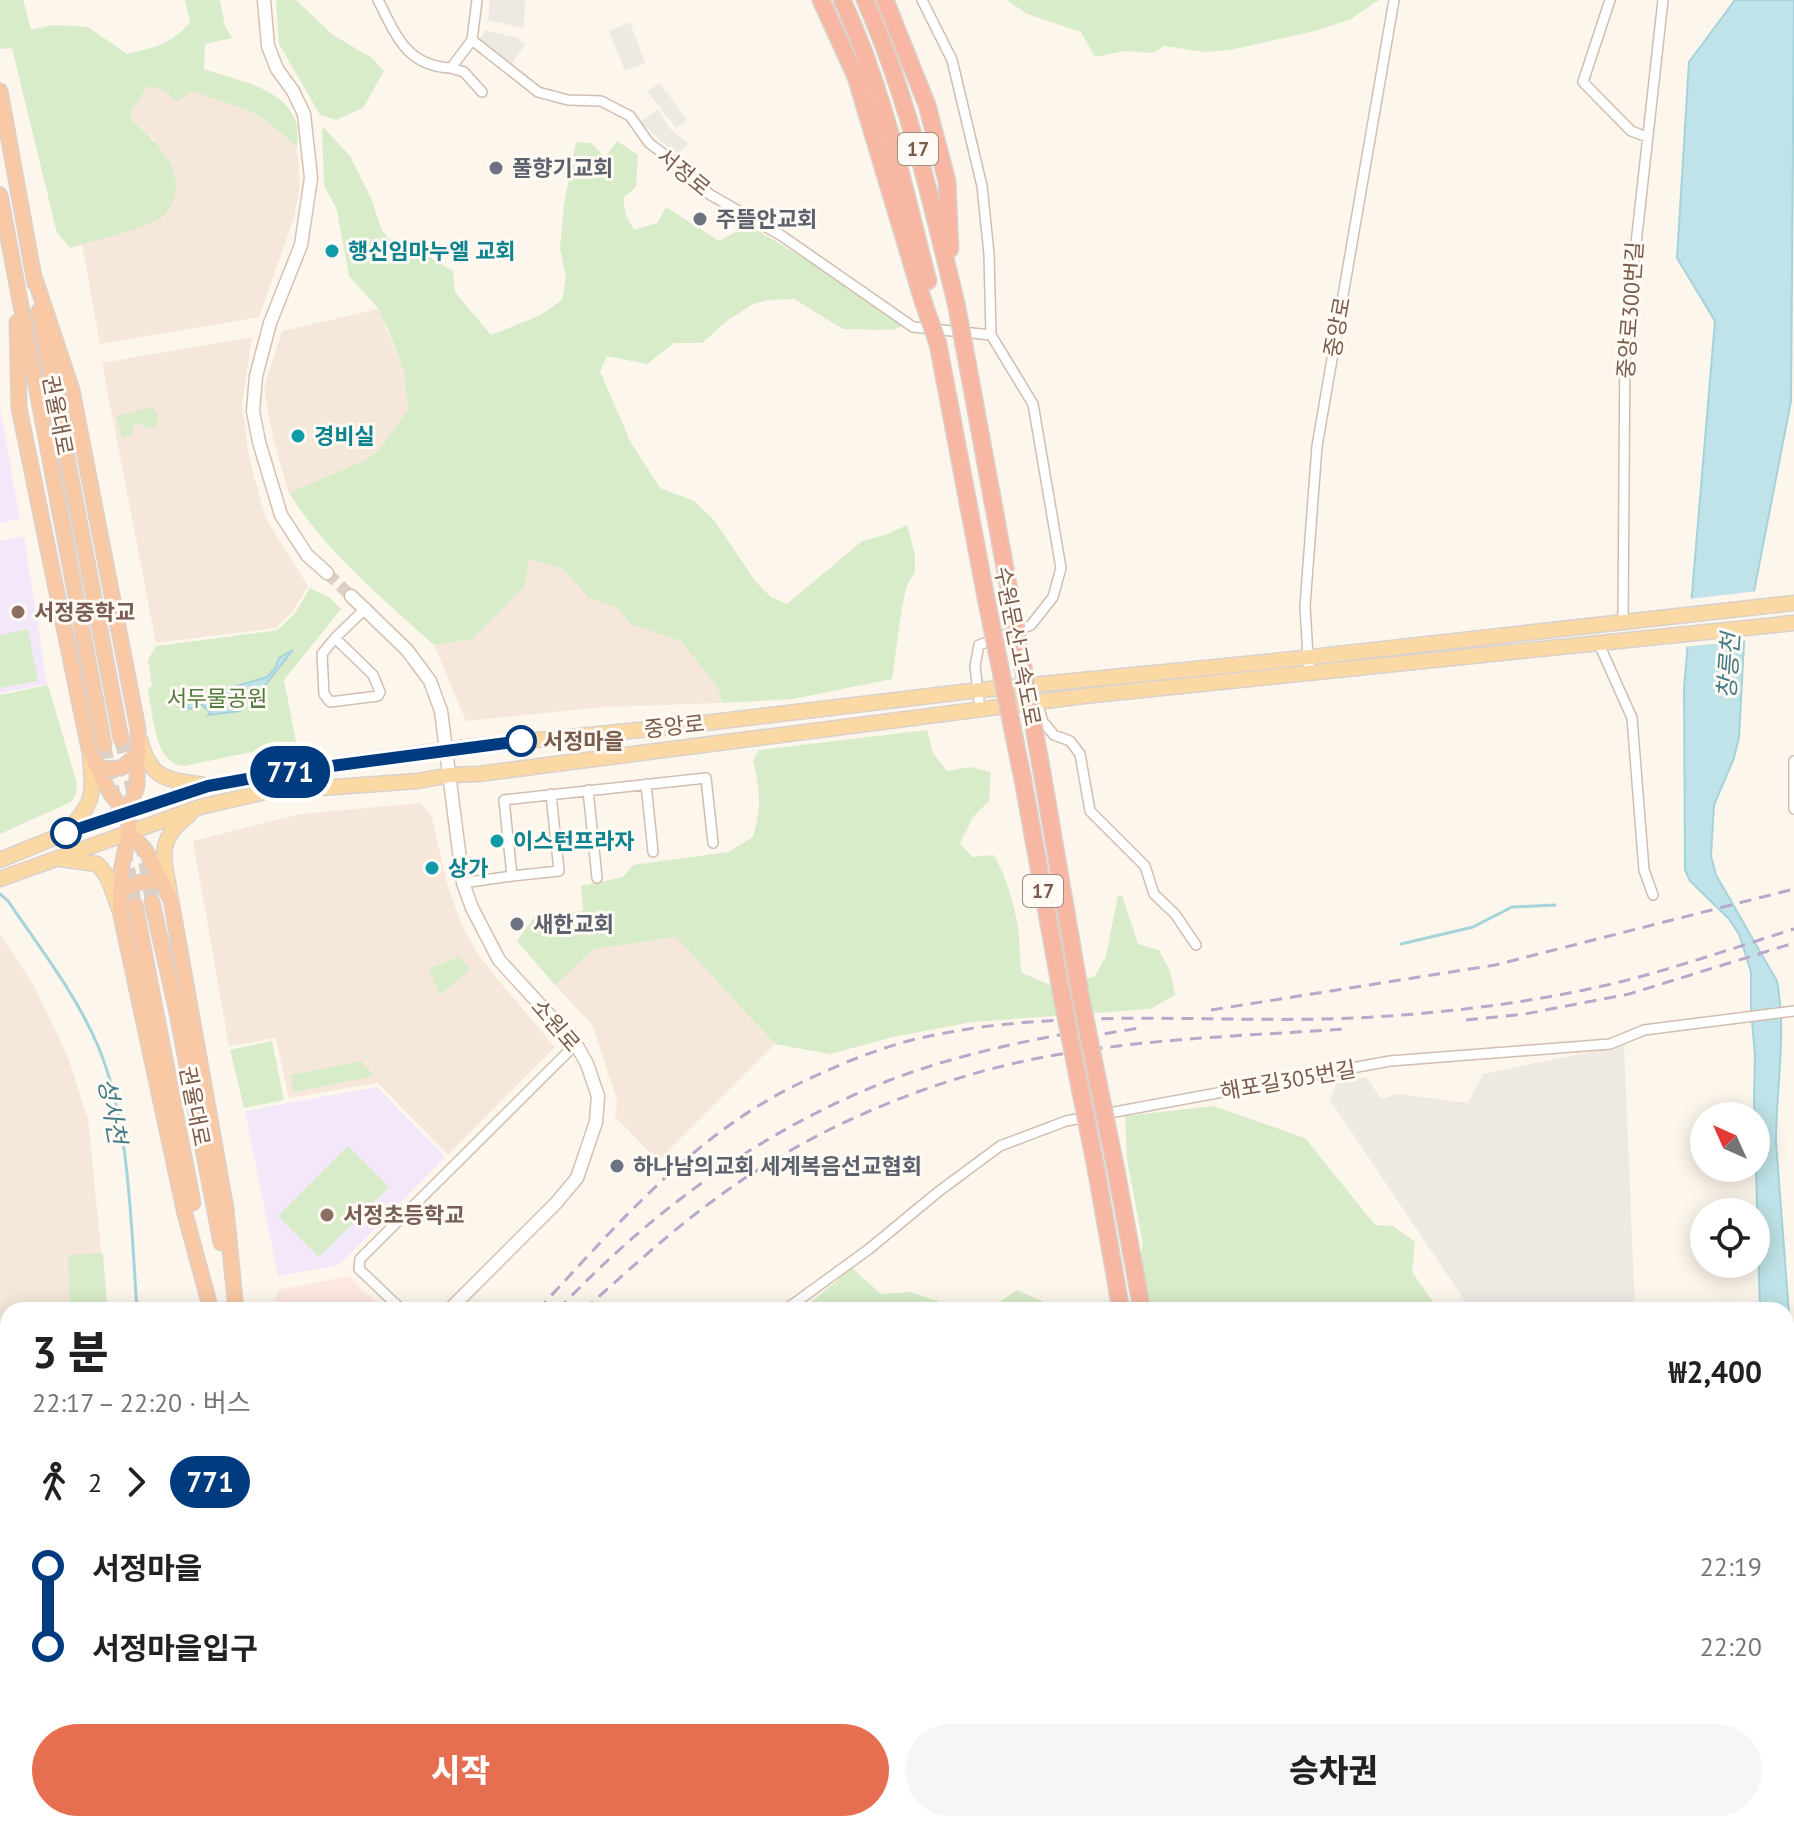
<!DOCTYPE html>
<html lang="ko">
<meta charset="utf-8">
<style>
body{margin:0;font-family:"PT Sans","Noto Sans KR",sans-serif;background:#f6f6f6;color:#202124;height:100vh;display:flex;flex-direction:column;font-size:30px;white-space:nowrap}
*{box-sizing:border-box;margin:0}
p{font-size:26px;color:#757577}
.icon{flex:none;width:44px;height:44px;fill:none;stroke:currentColor;stroke-width:2;stroke-linecap:round;stroke-linejoin:round}
.map{position:relative;flex:1;overflow:hidden}
.side{position:absolute;left:0px;top:1302px;width:1794px;height:530px;display:flex;flex-direction:column;background:#fff;border-radius:24px 24px 0 0;box-shadow:0 4px 20px #0003}
.side>*{flex:none}
.badge{padding:0 16px;border-radius:26px;font-size:28px;line-height:52px}
.needle{width:52px;rotate:315deg}
.buttons{position:absolute;left:1690px;top:1102px;display:grid;gap:16px}
.buttons a{display:grid;place-items:center;width:80px;height:80px;border-radius:50%;background:#fff;box-shadow:0 4px 20px #0003;font-size:40px}
.map>.badge{position:absolute;translate:-50% -50%;box-shadow:0 0 0 4px #fff}
.legs{display:flex;align-items:center;gap:12px;height:88px;padding:0 32px;font-size:26px}
.legs p{margin-inline-start:auto}
.headline{display:flex;align-items:center;justify-content:space-between;height:136px;padding:0 32px}
h1{font-size:44px;font-weight:800;line-height:60px}
.primary-button{display:flex;gap:16px;margin-top:auto;padding:16px 32px}
.primary-button a{flex:1;height:92px;border-radius:48px;background:#e76f51;color:#fff;font-size:32px;font-weight:800;line-height:92px;text-align:center}
.primary-button a+a{background:#f6f6f6;color:#202124}
ul{padding:0 32px;list-style:none}
li{display:flex;align-items:center;gap:28px;height:80px;font-size:30px}
li i{display:grid;place-items:center;width:12px;height:100%;margin:0 10px;background:currentColor}
li i::after{content:'';width:20px;height:20px;margin:-10px;border:6px solid;border-radius:50%;background:#fff}
li p{margin-inline-start:auto}
li:first-child i{background:linear-gradient(#0000 50%,currentColor 0)}
li:last-child i{background:linear-gradient(currentColor 50%,#0000 0)}
.map>svg:first-child{display:block}
.residential{fill:#f5e8da}
.commercial{fill:#fde8e0}
.industrial{fill:#efe9e4}
.education{fill:#f3e8fa}
.green{fill:#d8ecc9}
.water{fill:#bfe3e8;stroke:#a5d3da;stroke-width:2}
.pier{fill:#fdf6ec}
.lines{fill:none;stroke-linecap:round;stroke-linejoin:round}
.stream{stroke:#a5d3da;stroke-width:3}
.secondary-tunnel{stroke:#dcd0c4;stroke-width:12;stroke-dasharray:12 6;stroke-linecap:butt}
.trunk-tunnel{stroke:#dcd0c4;stroke-width:14;stroke-dasharray:14 7;stroke-linecap:butt}
.minor-casing{stroke:#d1beb0;stroke-width:12}
.secondary-casing{stroke:#d6c0b0;stroke-width:15}
.primary-casing{stroke:#dad1cd;stroke-width:17}
.trunk-casing{stroke:#dad1cd;stroke-width:17}
.motorway-casing{stroke:#dad1cd;stroke-width:19}
.minor{stroke:#fff;stroke-width:9}
.secondary{stroke:#fff;stroke-width:12}
.primary{stroke:#fbd9a5;stroke-width:14}
.trunk{stroke:#f9c8a4;stroke-width:14}
.motorway{stroke:#f7b7a3;stroke-width:16}
.rail{stroke:#b9a8c9;stroke-width:3;stroke-dasharray:12 8;stroke-linecap:butt}
.motorway-bridge-casing{stroke:#dad1cd;stroke-width:19;stroke-linecap:butt}
.motorway-bridge{stroke:#f7b7a3;stroke-width:16}
.line-1-casing{stroke:#fff;stroke-width:18}
.line-1{stroke:#003b80;stroke-width:12}
.worship-dot{fill:#6b7280;stroke:#fffaf3;stroke-width:3}
.culture-dot{fill:#0f9aa8;stroke:#fffaf3;stroke-width:3}
.education-dot{fill:#8d6e63;stroke:#fffaf3;stroke-width:3}
.stop-1-dot{fill:#fff;stroke:#003b80;stroke-width:4}
.labels{text-anchor:middle;stroke-width:6;stroke-linejoin:round;paint-order:stroke}
.shield{fill:#fffaf3;stroke:#a28b7f;stroke-width:2}
.shield-label{font-size:20px;font-weight:bold;fill:#7a5c4d}
.worship-label{font-size:22px;font-weight:bold;fill:#5b616d;stroke:#fffaf3;text-anchor:start}
.street-label{font-size:22px;fill:#7a5c4d;stroke:#fffaf3}
.culture-label{font-size:22px;font-weight:bold;fill:#0d838f;stroke:#fffaf3;text-anchor:start}
.education-label{font-size:22px;font-weight:bold;fill:#785e54;stroke:#fffaf3;text-anchor:start}
.park-label{font-size:22px;fill:#537a41;stroke:#fffaf3}
.stop-label{font-size:22px;font-weight:bold;fill:#7a5c4d;stroke:#fffaf3;text-anchor:start}
.water-label{font-size:24px;font-style:italic;fill:#437c86;stroke:#fffaf3}
</style>
<div class="map">
<svg width="1794" height="1831" viewBox="0 0 1794 1831">
<rect width="100%" height="100%" fill="#fdf6ec"/>
<path class="residential" d="M154,86L167,92L192,91L247,110L264,119L297,147L300,186L294,218L259,317L100,344L82,244L155,222L154,139L131,119V112L147,87Z
M378,309L404,371L408,410L379,449L366,460L347,470L289,493L273,438L264,387L282,331Z
M252,337L242,404L249,457L266,519L308,586L293,611L276,628L156,643L102,363Z
M528,558L563,569L589,597L618,608L630,624L681,641L718,688L722,703L603,707L466,721L434,645L473,639L525,586Z
M421,803L432,818L447,884L462,925L477,953L494,975L555,1047L448,1155L378,1083L289,1098L276,1038L229,1046L193,841L300,814Z
M0,934L34,986L67,1055L88,1119L107,1310H8V1715L0,1714Z
M676,937L775,1044L658,1161L615,1117L617,1101L593,1026L555,985L594,949Z"/>
<path class="commercial" d="M349,1276L383,1310H278L275,1299L278,1290Z"/>
<path class="industrial" d="M490,0H525L524,28L488,20Z
M630,22L645,63L625,71L609,31Z
M485,30L518,38L525,45L510,66L479,41Z
M660,83L687,120L676,128L647,91Z
M658,109L669,128L689,144L677,155L640,122Z
M1624,1045L1635,1310H1471L1330,1100L1337,1083L1366,1077L1381,1099L1398,1094L1468,1103L1483,1074Z"/>
<path class="education" d="M0,407L20,519L0,523Z
M24,536L47,684L0,693V541Z
M377,1087L445,1157L339,1265L278,1276L245,1111Z"/>
<path class="green" d="M0,0H23L31,30L53,25L88,27L127,54C151,49 174,43 190,22L185,0H220L225,26L232,38L205,44L204,69C235,80 290,88 297,127C298,133 297,141 297,147L264,119L247,110L192,91L176,102C168,93 160,85 147,87L131,112V119C153,139 186,168 173,201C169,211 164,218 153,222C127,234 97,239 70,248L57,233L12,48L0,49Z
M276,0H296L333,35L372,58L384,71L363,108L336,120L320,115L279,44Z
M1007,0H1379L1351,19L1315,31L1230,50L1205,52L1164,46L1153,53L1125,51L1095,57L1081,32L1027,14Z
M322,126L350,156L371,198L382,231L400,249L421,252L453,271L455,292L491,335L539,316L562,300L566,277L560,248L564,205L576,142L591,143L605,157L617,141L638,155L636,187L623,198L626,216L634,230L657,223L666,207L719,241L749,225L833,276L906,325L893,330L843,329L794,299L768,300L753,304L728,320L702,343H674L647,364L607,356L600,371L630,441L660,488L694,501L714,520L756,582L771,597L787,604L862,541L888,534L907,525L915,555V571L906,588L901,613L892,679L793,699L722,703L718,688L681,641L630,624L618,608L589,598L563,569L529,559L525,586L473,639L434,645C381,597 327,553 289,493L366,460L379,449L408,410L404,371L388,330L377,307L349,276L337,210L324,185Z
M152,407L159,415L156,426L150,428L135,423L131,436L122,438L116,416Z
M310,588L330,598L341,609L284,680L297,747L246,753L185,766C154,766 153,713 148,690L152,685L148,660L156,646L278,630L295,613Z
M28,629L38,681L0,688V635Z
M48,685L77,784L76,794L71,802L0,834V695Z
M927,730L933,753L947,771L971,767L991,772L989,801L973,817L960,843L972,857L994,855C1006,877 1014,903 1018,928C1020,943 1019,958 1022,973L1057,988L1095,976L1106,956L1118,895L1122,896L1138,944L1159,950L1170,971L1175,995L1150,1009L972,1022L893,1037L830,1054L775,1044L676,937L594,949L555,985L517,941L535,916L583,911L581,886L623,877L633,865L728,852L753,837C762,805 760,792 753,760L759,750Z
M460,956L470,970L440,995L429,969Z
M272,1041L284,1100L244,1108L230,1050Z
M361,1061L374,1076L293,1092L290,1075Z
M1213,1106L1305,1138L1375,1225L1393,1226L1415,1242L1412,1272L1439,1310H1151L1139,1262L1143,1244L1127,1160L1125,1116Z
M348,1146L389,1187L319,1257L278,1216Z
M103,1253L107,1305H70L68,1255Z
M852,1268L881,1294L910,1292L965,1310H802Z
M1017,1290L1049,1304L1056,1310H988Z
M779,1824H1132L1134,1831H787Z
M1463,1824H1631L1637,1831H1456Z"/>
<path class="water" d="M1735,0H1794L1791,401L1744,643L1739,737L1734,758L1714,805L1711,856L1716,875L1777,981C1787,1034 1776,1088 1776,1142L1794,1380V1831L1786,1812V1310H1760L1754,1101L1755,1055L1751,1010V972L1739,934L1729,919L1690,881L1685,870L1684,689L1715,321L1677,258L1689,62Z
M293,650L262,689L250,695L240,711L208,715L210,712L202,705L189,709L184,698L211,697L220,691L267,677L276,667L279,658Z"/>
<path class="pier" d="M1758,591L1749,640L1684,647L1688,599Z"/>
<g class="lines">
<path class="stream" d="M0,894L8,901C39,947 76,994 98,1046C130,1121 131,1228 137,1310
M1401,944L1473,927L1512,907L1555,905"/>
<path class="secondary-tunnel" d="M327,573L351,596"/>
<path class="trunk-tunnel" d="M121,739L134,795L152,902
M104,745L135,905
M313,1824L314,1831
M329,1824L331,1831"/>
<defs>
<path id="minor" d="M378,0C396,35 406,66 451,68L472,40L477,0
M922,0L952,60L982,186L989,254L991,335L1033,404L1061,568L1053,597L1031,625L979,645L975,666L980,709
M1610,0L1583,82L1631,131L1647,137
M472,40L538,92L568,100L601,101L630,116L649,143L685,170L709,194L782,236L913,327L991,335
M451,68L464,72L482,92
M1623,622L1625,343L1663,0
M335,638L373,675L380,692L378,696L330,702L324,694L322,654L335,638L366,608
M1599,644L1632,718L1644,870L1653,895
M1309,674L1305,606L1317,446L1394,0
M1037,702L1043,722L1054,735L1070,741L1080,754L1090,811L1145,866L1154,894L1175,914L1196,945
M1794,761V809
M646,784L653,852
M588,790L597,878
M512,876L559,871L551,794
M463,883L512,876L504,800L706,778L713,843
M402,1310L359,1269L360,1259L576,1044
M785,1310L869,1249L938,1192L1000,1146L1066,1121L1390,1061L1610,1044L1644,1030L1794,1011
M460,1824L467,1831
M400,1831L404,1824
M485,1831L497,1828"/>
<path id="secondary" d="M264,0L268,46L277,69L293,91L304,114L311,178L301,245L270,323L256,376L253,411L259,442L281,515L307,555L327,573
M351,596L407,650L430,681L441,711L463,883L472,908L499,960L576,1044L587,1064L598,1096L596,1122L577,1178L556,1203L449,1310
M0,1782L8,1773"/>
<path id="primary" d="M140,740C151,781 167,779 204,785
M67,832C96,799 93,796 90,754
M61,859L97,864C110,876 113,893 119,909
M0,860L66,833L208,786L286,772L474,746L671,727L971,691L1266,662L1794,603
M0,879L200,807L265,792L418,781L450,775L478,774L1084,696L1794,623
M170,895C164,858 155,840 189,815"/>
<path id="trunk" d="M0,91L35,283
M0,195L104,745
M34,276L72,390L138,729L137,786L128,812L129,832L121,871L120,911L185,1214L211,1310
M39,311L121,739
M17,322L19,408L89,749C100,771 107,797 128,812
M99,769L121,768L139,754
M129,832L146,851L171,900L226,1209L236,1310
M120,891L140,882H160
M152,902L177,1013L221,1243
M135,905L193,1203"/>
<path id="motorway" d="M821,0L856,77L923,301
M842,0C884,89 903,186 928,281
M865,0C908,97 931,201 956,303
M885,0L927,105L947,181L950,249
M938,344L986,598
M964,345L1010,595
M1043,778L1081,999
M1023,780L1063,1002
M1116,1170L1142,1310
M1097,1174L1121,1310
M1168,1824L1169,1831
M1202,1824V1831
M1231,1824V1831
M1250,1824L1252,1831"/>
</defs>
<use href="#minor" class="minor-casing"/>
<use href="#secondary" class="secondary-casing"/>
<use href="#primary" class="primary-casing"/>
<use href="#trunk" class="trunk-casing"/>
<use href="#motorway" class="motorway-casing"/>
<use href="#minor" class="minor"/>
<use href="#secondary" class="secondary"/>
<use href="#primary" class="primary"/>
<use href="#trunk" class="trunk"/>
<use href="#motorway" class="motorway"/>
<path class="rail" d="M1211,1010L1495,965L1794,889
M1466,1020L1525,1014L1629,994L1794,943
M1085,1037L1140,1028
M538,1310C613,1229 688,1141 788,1089C828,1069 872,1050 916,1039C1065,1004 1221,1026 1373,1017C1457,1012 1542,1001 1624,981C1681,966 1737,947 1794,929
M558,1310C649,1213 760,1131 885,1082C952,1056 1025,1040 1096,1029
M584,1310C644,1256 704,1201 774,1160C864,1106 971,1067 1074,1052C1164,1038 1256,1035 1346,1029
M60,1831L67,1824
M85,1831L92,1824
M116,1831L123,1824
M213,1831L219,1824
M232,1831L239,1824"/>
<defs>
<path id="motorway-bridge" d="M923,301L938,344
M956,303L964,345
M1010,595L1043,778
M986,598L1023,780
M1081,999L1116,1170
M1063,1002L1097,1174"/>
</defs>
<use href="#motorway-bridge" class="motorway-bridge-casing"/>
<use href="#motorway-bridge" class="motorway-bridge"/>
</g>
<g class="lines">
<defs>
<path id="line-1" d="M66,833L208,786L286,772L521,741"/>
</defs>
<use href="#line-1" class="line-1-casing"/>
<use href="#line-1" class="line-1"/>
</g>
<g class="worship-dot">
<circle cx="496" cy="168" r="8"/>
<circle cx="700" cy="219" r="8"/>
<circle cx="517" cy="924" r="8"/>
<circle cx="617" cy="1166" r="8"/>
</g>
<g class="culture-dot">
<circle cx="332" cy="251" r="8"/>
<circle cx="298" cy="436" r="8"/>
<circle cx="497" cy="841" r="8"/>
<circle cx="432" cy="868" r="8"/>
</g>
<g class="education-dot">
<circle cx="18" cy="612" r="8"/>
<circle cx="327" cy="1215" r="8"/>
</g>
<g class="stop-1-dot">
<circle cx="521" cy="741" r="14"/>
<circle cx="66" cy="833" r="14"/>
</g>
<g class="labels">
<g class="shield">
<rect x="898" y="133" width="40" height="32" rx="6"/>
<rect x="1023" y="875" width="40" height="32" rx="6"/>
</g>
<g class="shield-label">
<text x="918" y="156">17</text>
<text x="1043" y="898">17</text>
</g>
<g class="worship-label">
<text x="512" y="176">풀향기교회</text>
<text x="716" y="227">주뜰안교회</text>
<text x="533" y="932">새한교회</text>
<text x="633" y="1174">하나남의교회 세계복음선교협회</text>
</g>
<g class="street-label">
<text transform="translate(684 172) rotate(39)" y="8">서정로</text>
<text transform="translate(1630 310) rotate(-86)" y="8">중앙로300번길</text>
<text transform="translate(1337 327) rotate(-80)" y="8">중앙로</text>
<text transform="translate(58 415) rotate(79)" y="8">권율대로</text>
<text transform="translate(1018 646) rotate(79)" y="8">수원문산고속도로</text>
<text transform="translate(674 726) rotate(-6)" y="8">중앙로</text>
<text transform="translate(556 1025) rotate(49)" y="8">소원로</text>
<text transform="translate(1288 1080) rotate(-10)" y="8">해포길305번길</text>
<text transform="translate(195 1106) rotate(79)" y="8">권율대로</text>
</g>
<g class="culture-label">
<text x="348" y="259">행신임마누엘 교회</text>
<text x="314" y="444">경비실</text>
<text x="513" y="849">이스턴프라자</text>
<text x="448" y="876">상가</text>
</g>
<g class="education-label">
<text x="34" y="620">서정중학교</text>
<text x="343" y="1223">서정초등학교</text>
</g>
<g class="park-label">
<text x="217" y="706">서두물공원</text>
</g>
<g class="stop-label">
<text x="543" y="749">서정마을</text>
</g>
<g class="water-label">
<text transform="translate(1729 666) rotate(-86)" y="8">창릉천</text>
<text transform="translate(112 1111) rotate(80)" y="8">성사천</text>
</g>
</g>
</svg>
<div class="buttons">
<a><svg class="needle" viewBox="-14 -14 28 28"><path d="M0-13l5 13h-10z" fill="#e53935"/><path d="M0 13l5-13h-10z" fill="#757577"/></svg></a>
<a><svg class="icon" aria-label="locate" viewBox="0 0 24 24"><circle cx="12" cy="12" r="6"/><path d="M12 2v4M12 18v4M2 12h4M18 12h4"/></svg></a>
</div>
<b class="badge" style="left:290px;top:772px;background:#003b80;color:#fff">771</b>
<section class="side">
<div class="headline"><div><h1>3 분</h1><p>22:17 – 22:20 · 버스</p></div><b>₩2,400</b></div>
<div class="legs"><svg class="icon" aria-label="walk" viewBox="0 0 24 24"><circle cx="13" cy="4" r="2"/><path d="M13 8l-2 6 4 7M11 14l-3 7M7 12l3-4h3l4 4"/></svg>2<svg class="icon" aria-label="forward" viewBox="0 0 24 24"><path d="M9 5l7 7-7 7"/></svg><b class="badge" style="background:#003b80;color:#fff">771</b></div>
<ul>
<li><i style="color:#003b80"></i><b>서정마을</b><p>22:19</p></li>
<li><i style="color:#003b80"></i><b>서정마을입구</b><p>22:20</p></li>
</ul>
<div class="primary-button"><a>시작</a><a>승차권</a></div>
</section>
</div>
